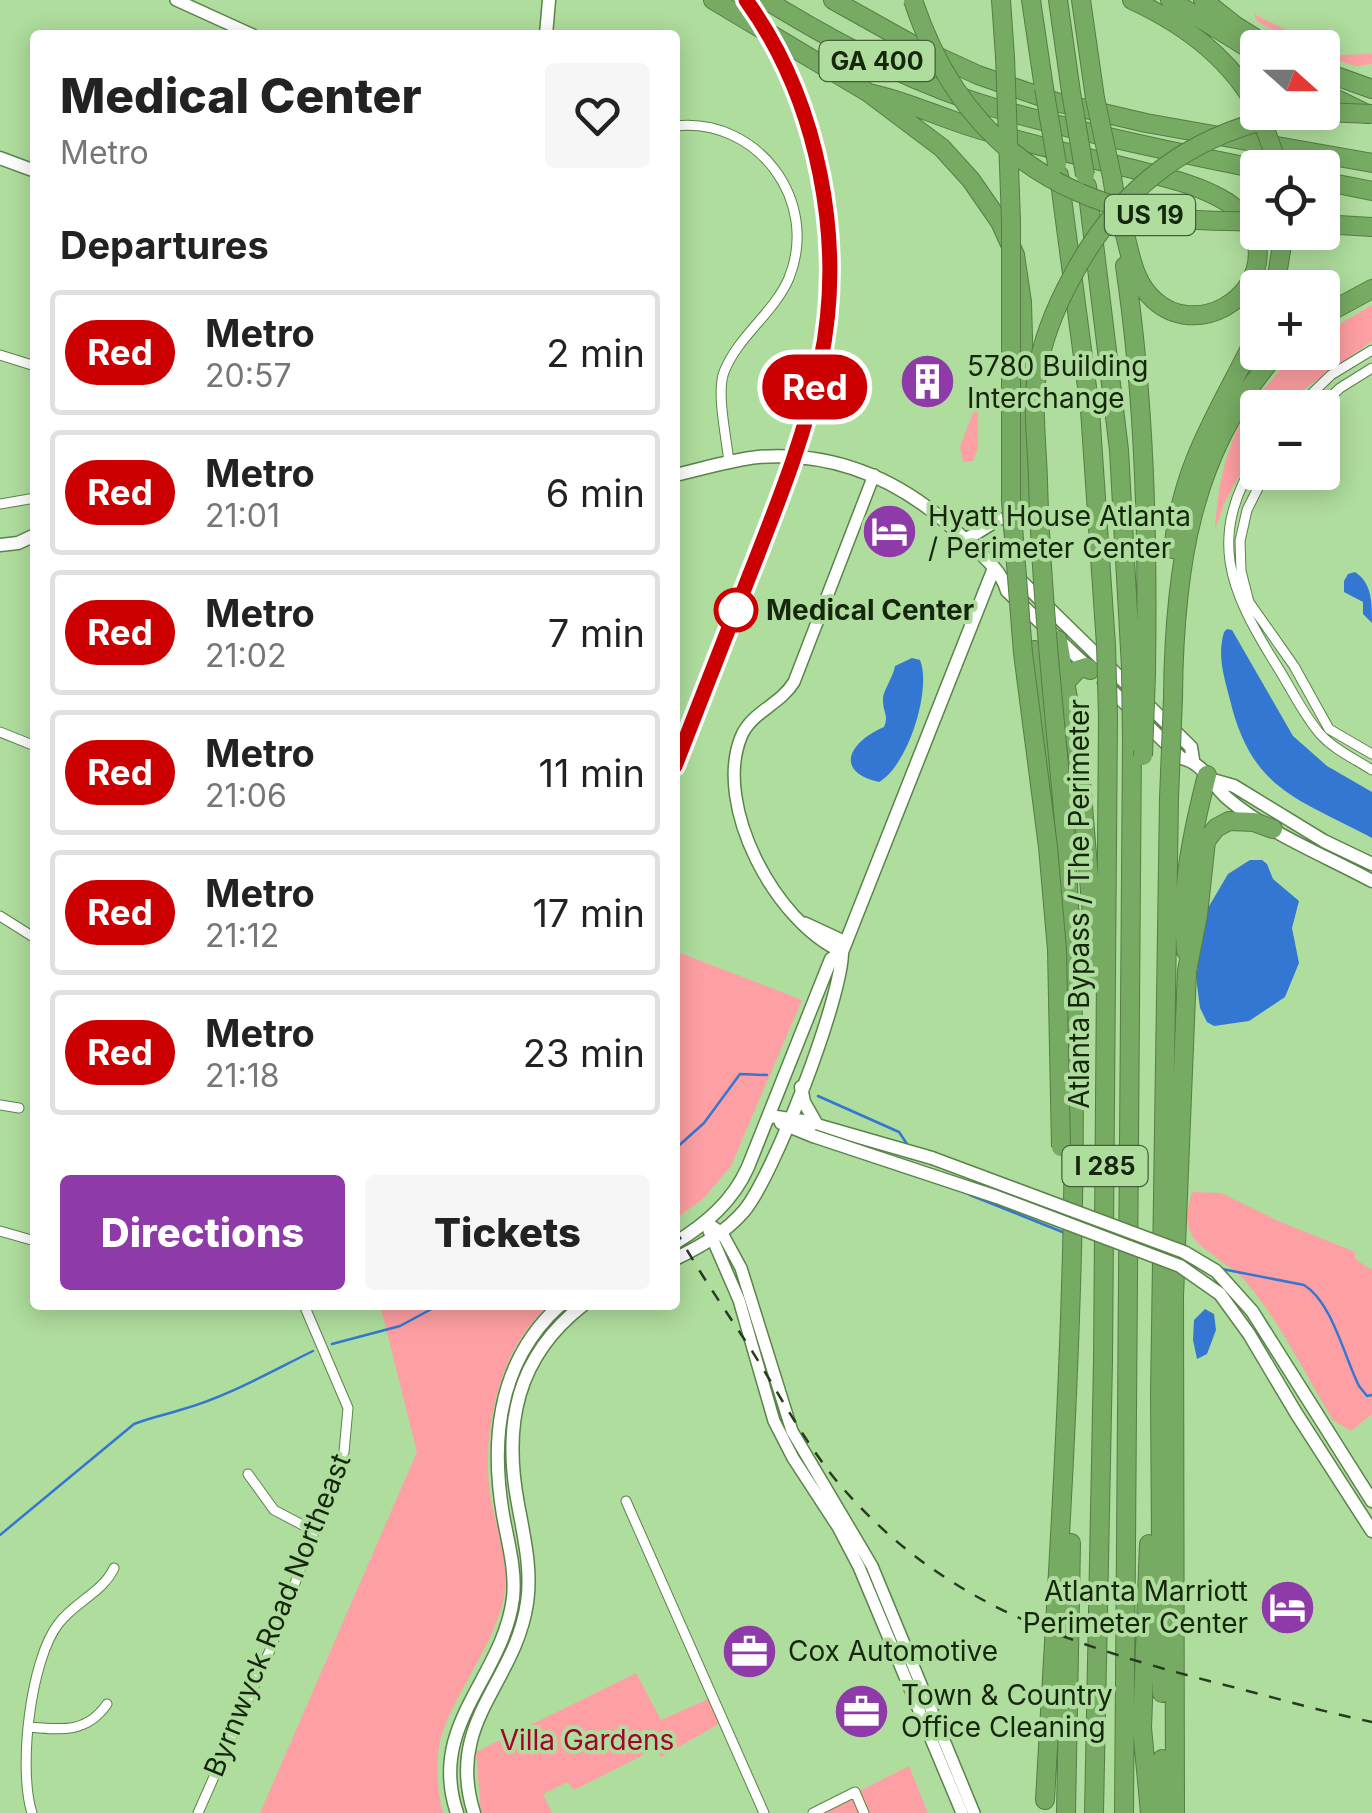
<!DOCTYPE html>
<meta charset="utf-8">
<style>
body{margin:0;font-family:Inter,sans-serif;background:#f6f6f6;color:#222;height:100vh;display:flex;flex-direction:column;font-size:38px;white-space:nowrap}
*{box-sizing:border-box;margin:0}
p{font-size:32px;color:#767676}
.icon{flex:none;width:55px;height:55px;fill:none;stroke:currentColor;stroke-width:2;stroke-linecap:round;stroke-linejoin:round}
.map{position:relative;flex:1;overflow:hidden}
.details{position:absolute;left:30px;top:30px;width:650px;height:1280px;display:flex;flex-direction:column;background:#fff;border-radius:10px;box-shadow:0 5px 25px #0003}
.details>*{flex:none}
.badge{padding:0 20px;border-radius:32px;font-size:35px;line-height:65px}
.needle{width:65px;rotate:111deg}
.fabs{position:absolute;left:1240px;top:30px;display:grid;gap:20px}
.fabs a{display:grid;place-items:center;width:100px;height:100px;border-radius:10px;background:#fff;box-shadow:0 5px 25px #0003;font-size:50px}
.map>.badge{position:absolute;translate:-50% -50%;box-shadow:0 0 0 5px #fff}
h2{padding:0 30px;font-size:38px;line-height:90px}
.round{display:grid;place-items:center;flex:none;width:105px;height:105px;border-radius:10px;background:#f6f6f6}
.overview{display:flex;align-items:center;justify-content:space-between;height:170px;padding:0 30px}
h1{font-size:48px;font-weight:800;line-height:75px}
.action{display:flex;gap:20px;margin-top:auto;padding:20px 30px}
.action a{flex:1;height:115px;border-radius:10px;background:#8e3aa8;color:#fff;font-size:40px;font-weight:800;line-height:115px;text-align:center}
.action a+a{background:#f6f6f6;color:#222}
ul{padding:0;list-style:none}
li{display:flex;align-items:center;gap:30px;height:125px;margin:0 20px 15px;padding:0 10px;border:5px solid #e0e0e0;border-radius:10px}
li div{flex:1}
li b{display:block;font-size:38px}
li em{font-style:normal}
li .badge{min-width:110px;font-weight:700;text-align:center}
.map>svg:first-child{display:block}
.green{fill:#fe9fa3}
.water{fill:#3477d2}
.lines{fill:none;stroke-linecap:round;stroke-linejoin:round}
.stream{stroke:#3477d2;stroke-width:2.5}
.minor-casing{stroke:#5a8449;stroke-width:11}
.tertiary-casing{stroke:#5a8449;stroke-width:14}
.secondary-casing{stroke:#5a8449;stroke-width:15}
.motorway-casing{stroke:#557d45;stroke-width:20}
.minor{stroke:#fff;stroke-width:9}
.tertiary{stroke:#fff;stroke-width:11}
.secondary{stroke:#fff;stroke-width:12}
.motorway{stroke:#77ab63;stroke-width:18}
.rail{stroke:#273b1e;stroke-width:2.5;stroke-dasharray:12 12;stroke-linecap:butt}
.secondary-bridge-casing{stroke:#5a8449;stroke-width:15;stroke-linecap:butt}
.motorway-bridge-casing{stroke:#557d45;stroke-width:20;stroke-linecap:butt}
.secondary-bridge{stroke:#fff;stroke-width:12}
.motorway-bridge{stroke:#77ab63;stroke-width:18}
.line-casing{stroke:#fff;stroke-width:22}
.line{stroke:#c00;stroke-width:15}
.stop-dot{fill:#fff;stroke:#c00;stroke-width:5}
.labels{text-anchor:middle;stroke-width:8;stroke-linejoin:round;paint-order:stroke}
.shield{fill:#afdd9d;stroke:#445e39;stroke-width:2.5}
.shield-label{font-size:25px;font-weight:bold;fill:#16270e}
.poi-label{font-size:28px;fill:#16270e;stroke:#afdd9d;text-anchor:start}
.stop-label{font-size:28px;font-weight:bold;fill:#16270e;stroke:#afdd9d;text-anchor:start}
.street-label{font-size:28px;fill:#16270e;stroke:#afdd9d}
.park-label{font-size:28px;fill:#a60030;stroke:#afdd9d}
</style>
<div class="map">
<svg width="1372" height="1813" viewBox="0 0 1372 1813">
<rect width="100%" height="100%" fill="#afdd9d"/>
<path class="green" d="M1254,14L1339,55L1372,54V64L1356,66L1323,56L1322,48L1303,47L1257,21Z
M1372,305V341L1300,392L1286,407L1258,408L1257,445L1226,499L1215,529C1217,488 1227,441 1250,406C1262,389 1278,373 1292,357L1298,353L1322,352L1323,334Z
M793,351L827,366L819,383L806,394L788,388Z
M974,410L978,412V447L973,461L963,462L960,447Z
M675,951L802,1000L731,1166L703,1199L675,1219Z
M1192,1192L1221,1193L1278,1221L1355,1252V1259L1372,1270V1414L1351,1431L1333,1420C1305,1374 1281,1323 1246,1282C1232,1266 1202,1250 1193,1237C1184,1222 1188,1207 1192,1192Z
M380,1305H552C498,1342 480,1438 491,1500C498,1534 512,1571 502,1605C489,1652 456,1691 441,1737C435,1758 437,1792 443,1813H260L417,1452Z
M636,1673L661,1720L713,1697L724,1721L661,1757L655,1749L574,1790L567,1782L543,1794L552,1813H481L476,1752Z
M909,1766L928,1813H816Z"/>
<path class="water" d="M1355,572C1372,583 1372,602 1372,623L1363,614V602L1344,592V581L1348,574Z
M1227,629L1232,630L1293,736L1327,766L1372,792V838C1298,798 1252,791 1230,700C1224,676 1217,657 1224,632Z
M912,658L920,660C932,689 908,766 879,782C832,771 851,741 884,727C889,715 883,713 883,700C882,692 893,678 895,666Z
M1250,860H1262L1267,864L1273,879L1299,901L1292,928L1299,963L1285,997L1249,1021L1214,1026L1207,1022L1200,1008L1196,977L1208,908L1228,874Z
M1205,1309L1214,1314L1216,1330L1207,1354L1197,1359L1193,1340L1194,1320Z"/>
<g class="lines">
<path class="stream" d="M818,1096L899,1132L907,1144
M675,1149L704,1123L740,1074L767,1075
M970,1195L1065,1233
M1222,1269L1304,1285C1332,1302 1344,1356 1359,1386L1367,1396L1372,1395
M332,1344L400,1326L439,1305
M0,1535L134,1424C149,1418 164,1415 180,1410C227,1397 270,1372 313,1351"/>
<defs>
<path id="minor" d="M675,126C758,117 820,201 789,278C774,313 738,336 724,372C716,393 727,440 729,463
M0,355L35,366
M1297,408L1331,375L1372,350
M1319,408L1340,388L1372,368
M1258,456C1207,537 1229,589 1275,663C1290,686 1303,715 1321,735C1335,750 1355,759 1372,770
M1266,472L1247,510L1240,541L1241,571L1249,602L1294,666L1329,729L1372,754
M0,504L35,498
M0,732L35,746
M0,916L35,938
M0,1105L19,1108
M0,1231L35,1241
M248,1474L274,1510L314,1531
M626,1501L764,1813
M30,1727C62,1730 87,1733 107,1704
M32,1813C18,1770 30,1659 59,1623C75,1602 103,1592 114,1568
M198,1813L270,1650L344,1452L348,1408L304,1305
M813,1813L855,1792L864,1813"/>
<path id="tertiary" d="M176,0L253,35
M805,923L846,942
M842,952C776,923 713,806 741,737C751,712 780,705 794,682L874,475
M706,1222L722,1233L741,1268L792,1431L872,1566L974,1813
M709,1231L739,1300L774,1421L793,1458L838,1527L859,1567L962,1813"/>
<path id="secondary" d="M546,35L549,0
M0,158L35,171
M675,475C702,469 730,460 758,457C836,451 903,481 959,534C977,551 1001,568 1007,591L1090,669
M965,540L999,519
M0,545L18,543L35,535
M1015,575L1191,747L1193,760
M1104,683L1181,758C1204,763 1211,784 1227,798C1269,834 1324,855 1372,881
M1213,780L1234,786L1324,841L1372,864
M801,1087L804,1102L817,1125
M770,1116L803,1121L932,1158
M781,1123L813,1136
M675,1243C706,1224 733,1201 748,1167L831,959L842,952L846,942L994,568
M675,1259C701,1246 725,1233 744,1211C774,1175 842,998 842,952
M1252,1311L1372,1501
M1249,1334L1296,1413L1372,1531
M457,1813C427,1725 503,1678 513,1598C516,1570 508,1543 503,1515C490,1438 499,1360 560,1305
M474,1813C445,1722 515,1684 527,1603C532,1570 524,1537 518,1504C503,1425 516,1357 583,1305"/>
<path id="motorway" d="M713,0L869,93L942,148L971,180L1000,222L1015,255L1022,302L1028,515
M766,0C837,44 915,85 995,108C1082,133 1169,151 1258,169
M833,0L917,47L978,75L1056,102L1146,123L1372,163
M1001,0L1005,57
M1031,0L1044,88
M1058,0L1071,92
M1081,0L1095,98
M1132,0C1184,24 1231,58 1258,110
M1170,0L1258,54
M1203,0L1236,26L1271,48
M1322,71L1372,89
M1322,92L1367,114
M869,93C907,101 941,118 978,129C1029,144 1081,156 1133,169C1164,177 1200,185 1227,202C1241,212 1254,227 1257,244C1266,300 1195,338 1154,300C1128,277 1130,239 1117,209
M1059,175L1090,410L1106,645
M1112,177L1119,220
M1322,181L1372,191
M1087,186L1119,450L1131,668
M1322,224L1372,227
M1125,266C1145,401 1148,537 1146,674
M1275,288L1284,232
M1322,316L1372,289
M1173,549C1183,460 1221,409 1258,332
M1058,640L1080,769L1097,977
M1035,650L1055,803
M1064,684L1077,670L1086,667L1090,670
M1173,698C1174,571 1190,451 1278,352
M1186,951C1180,889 1192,834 1207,775
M1162,1693L1160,1395L1169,798
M1141,1717L1150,1813
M1142,1728L1149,1544
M1162,1759V1813
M1045,1800C1063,1474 1088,1147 1064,821
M1066,1813L1071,1543
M1094,1813L1103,1361L1108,717
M1124,1813L1132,742
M1175,1813L1174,1296L1187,971L1198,915L1206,841L1216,828L1229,821L1254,822L1273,829"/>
</defs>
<use href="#minor" class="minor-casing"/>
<use href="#tertiary" class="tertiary-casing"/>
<use href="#secondary" class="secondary-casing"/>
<use href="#motorway" class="motorway-casing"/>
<use href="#minor" class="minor"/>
<use href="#tertiary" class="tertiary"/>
<use href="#secondary" class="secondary"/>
<use href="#motorway" class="motorway"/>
<path class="rail" d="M675,766L786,482
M675,1229C698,1271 726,1311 752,1351C779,1394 803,1439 835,1479C938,1603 1067,1644 1217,1683C1269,1696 1320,1711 1372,1722"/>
<defs>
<path id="secondary-bridge" d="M813,1136L997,1197L1180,1266L1220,1294L1249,1334
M932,1158L1184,1252L1216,1271L1252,1311"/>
<path id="motorway-bridge" d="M913,0C950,113 1025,187 1143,213C1180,222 1220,220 1258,222
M1005,57L1011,221V501L1023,653L1048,847L1057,950L1061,1147
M1044,88L1057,164
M1071,92L1085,175
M1095,98L1112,177
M1259,112L1279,168
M1322,112L1372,114
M1106,645L1108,717
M1131,668L1132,742
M1143,756L1146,674
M1169,798L1173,698
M1064,821C1054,707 1041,594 1038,480C1037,445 1032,409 1037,374C1042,339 1056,306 1073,275C1123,181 1200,127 1306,112"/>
</defs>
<use href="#secondary-bridge" class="secondary-bridge-casing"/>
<use href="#motorway-bridge" class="motorway-bridge-casing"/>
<use href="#secondary-bridge" class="secondary-bridge"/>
<use href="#motorway-bridge" class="motorway-bridge"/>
</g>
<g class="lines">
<defs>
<path id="line" d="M675,766C700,702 725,638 750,574C777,505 805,437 820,364C846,243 819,101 746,0"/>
</defs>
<use href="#line" class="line-casing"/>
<use href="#line" class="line"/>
</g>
<defs>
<symbol id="building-disc" viewBox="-11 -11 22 22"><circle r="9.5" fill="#8e3aa8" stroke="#afdd9d"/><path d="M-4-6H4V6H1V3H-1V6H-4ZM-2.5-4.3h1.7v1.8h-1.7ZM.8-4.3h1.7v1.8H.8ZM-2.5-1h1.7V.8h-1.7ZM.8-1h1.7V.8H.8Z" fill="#fff"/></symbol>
<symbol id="hotel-disc" viewBox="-11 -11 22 22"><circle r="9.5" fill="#8e3aa8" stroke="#afdd9d"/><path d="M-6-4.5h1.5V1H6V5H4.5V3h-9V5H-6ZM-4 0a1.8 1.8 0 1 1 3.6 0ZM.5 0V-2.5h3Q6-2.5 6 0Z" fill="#fff"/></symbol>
<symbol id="office-disc" viewBox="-11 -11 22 22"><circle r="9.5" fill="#8e3aa8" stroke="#afdd9d"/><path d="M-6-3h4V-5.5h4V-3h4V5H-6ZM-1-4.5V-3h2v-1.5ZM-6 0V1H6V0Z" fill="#fff"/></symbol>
</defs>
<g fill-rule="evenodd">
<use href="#building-disc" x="896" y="350" width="63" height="63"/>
<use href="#hotel-disc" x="858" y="500" width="63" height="63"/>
<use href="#hotel-disc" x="1256" y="1576" width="63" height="63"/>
<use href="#office-disc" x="718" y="1620" width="63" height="63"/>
<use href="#office-disc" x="830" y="1680" width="63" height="63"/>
</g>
<circle class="stop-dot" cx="736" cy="610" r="20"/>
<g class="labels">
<g class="shield">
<rect x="819.5" y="41" width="115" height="40" rx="8"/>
<rect x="1105" y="195" width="90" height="40" rx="8"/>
<rect x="1062.5" y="1146" width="85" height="40" rx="8"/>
</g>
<g class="shield-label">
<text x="877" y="70">GA 400</text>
<text x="1150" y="224">US 19</text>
<text x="1105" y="1175">I 285</text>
</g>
<g class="poi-label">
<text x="967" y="376">5780 Building<tspan x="967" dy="32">Interchange</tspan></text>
<text x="928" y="526">Hyatt House Atlanta<tspan x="928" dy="32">/ Perimeter Center</tspan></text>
<text x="1248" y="1601" text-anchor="end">Atlanta Marriott<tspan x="1248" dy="32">Perimeter Center</tspan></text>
<text x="788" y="1661">Cox Automotive</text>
<text x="901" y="1705">Town &amp; Country<tspan x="901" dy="32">Office Cleaning</tspan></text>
</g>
<g class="stop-label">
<text x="766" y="620">Medical Center</text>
</g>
<g class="street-label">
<text transform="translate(1079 904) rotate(-90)" y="10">Atlanta Bypass / The Perimeter</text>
<text transform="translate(277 1615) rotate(-68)" y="10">Byrnwyck Road Northeast</text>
</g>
<g class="park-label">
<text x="587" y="1750">Villa Gardens</text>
</g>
</g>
</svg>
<div class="fabs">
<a><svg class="needle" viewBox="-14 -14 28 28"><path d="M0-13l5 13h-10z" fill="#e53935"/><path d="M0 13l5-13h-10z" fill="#767676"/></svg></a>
<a><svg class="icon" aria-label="locate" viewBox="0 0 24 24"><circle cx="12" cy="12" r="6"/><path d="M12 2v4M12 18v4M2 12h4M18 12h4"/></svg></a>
<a>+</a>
<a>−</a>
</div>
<b class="badge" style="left:815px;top:387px;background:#c00;color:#fff">Red</b>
<section class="details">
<div class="overview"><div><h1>Medical Center</h1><p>Metro</p></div><a class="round"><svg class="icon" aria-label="heart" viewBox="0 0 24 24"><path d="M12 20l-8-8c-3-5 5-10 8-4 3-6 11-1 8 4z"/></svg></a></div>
<h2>Departures</h2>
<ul>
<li><span class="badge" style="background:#c00;color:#fff">Red</span><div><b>Metro</b><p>20:57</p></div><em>2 min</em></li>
<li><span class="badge" style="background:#c00;color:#fff">Red</span><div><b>Metro</b><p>21:01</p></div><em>6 min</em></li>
<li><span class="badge" style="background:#c00;color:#fff">Red</span><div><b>Metro</b><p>21:02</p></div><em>7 min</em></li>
<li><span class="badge" style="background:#c00;color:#fff">Red</span><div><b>Metro</b><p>21:06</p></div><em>11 min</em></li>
<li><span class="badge" style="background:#c00;color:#fff">Red</span><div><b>Metro</b><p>21:12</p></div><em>17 min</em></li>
<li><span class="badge" style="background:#c00;color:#fff">Red</span><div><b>Metro</b><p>21:18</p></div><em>23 min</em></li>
</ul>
<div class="action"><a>Directions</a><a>Tickets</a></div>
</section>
</div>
